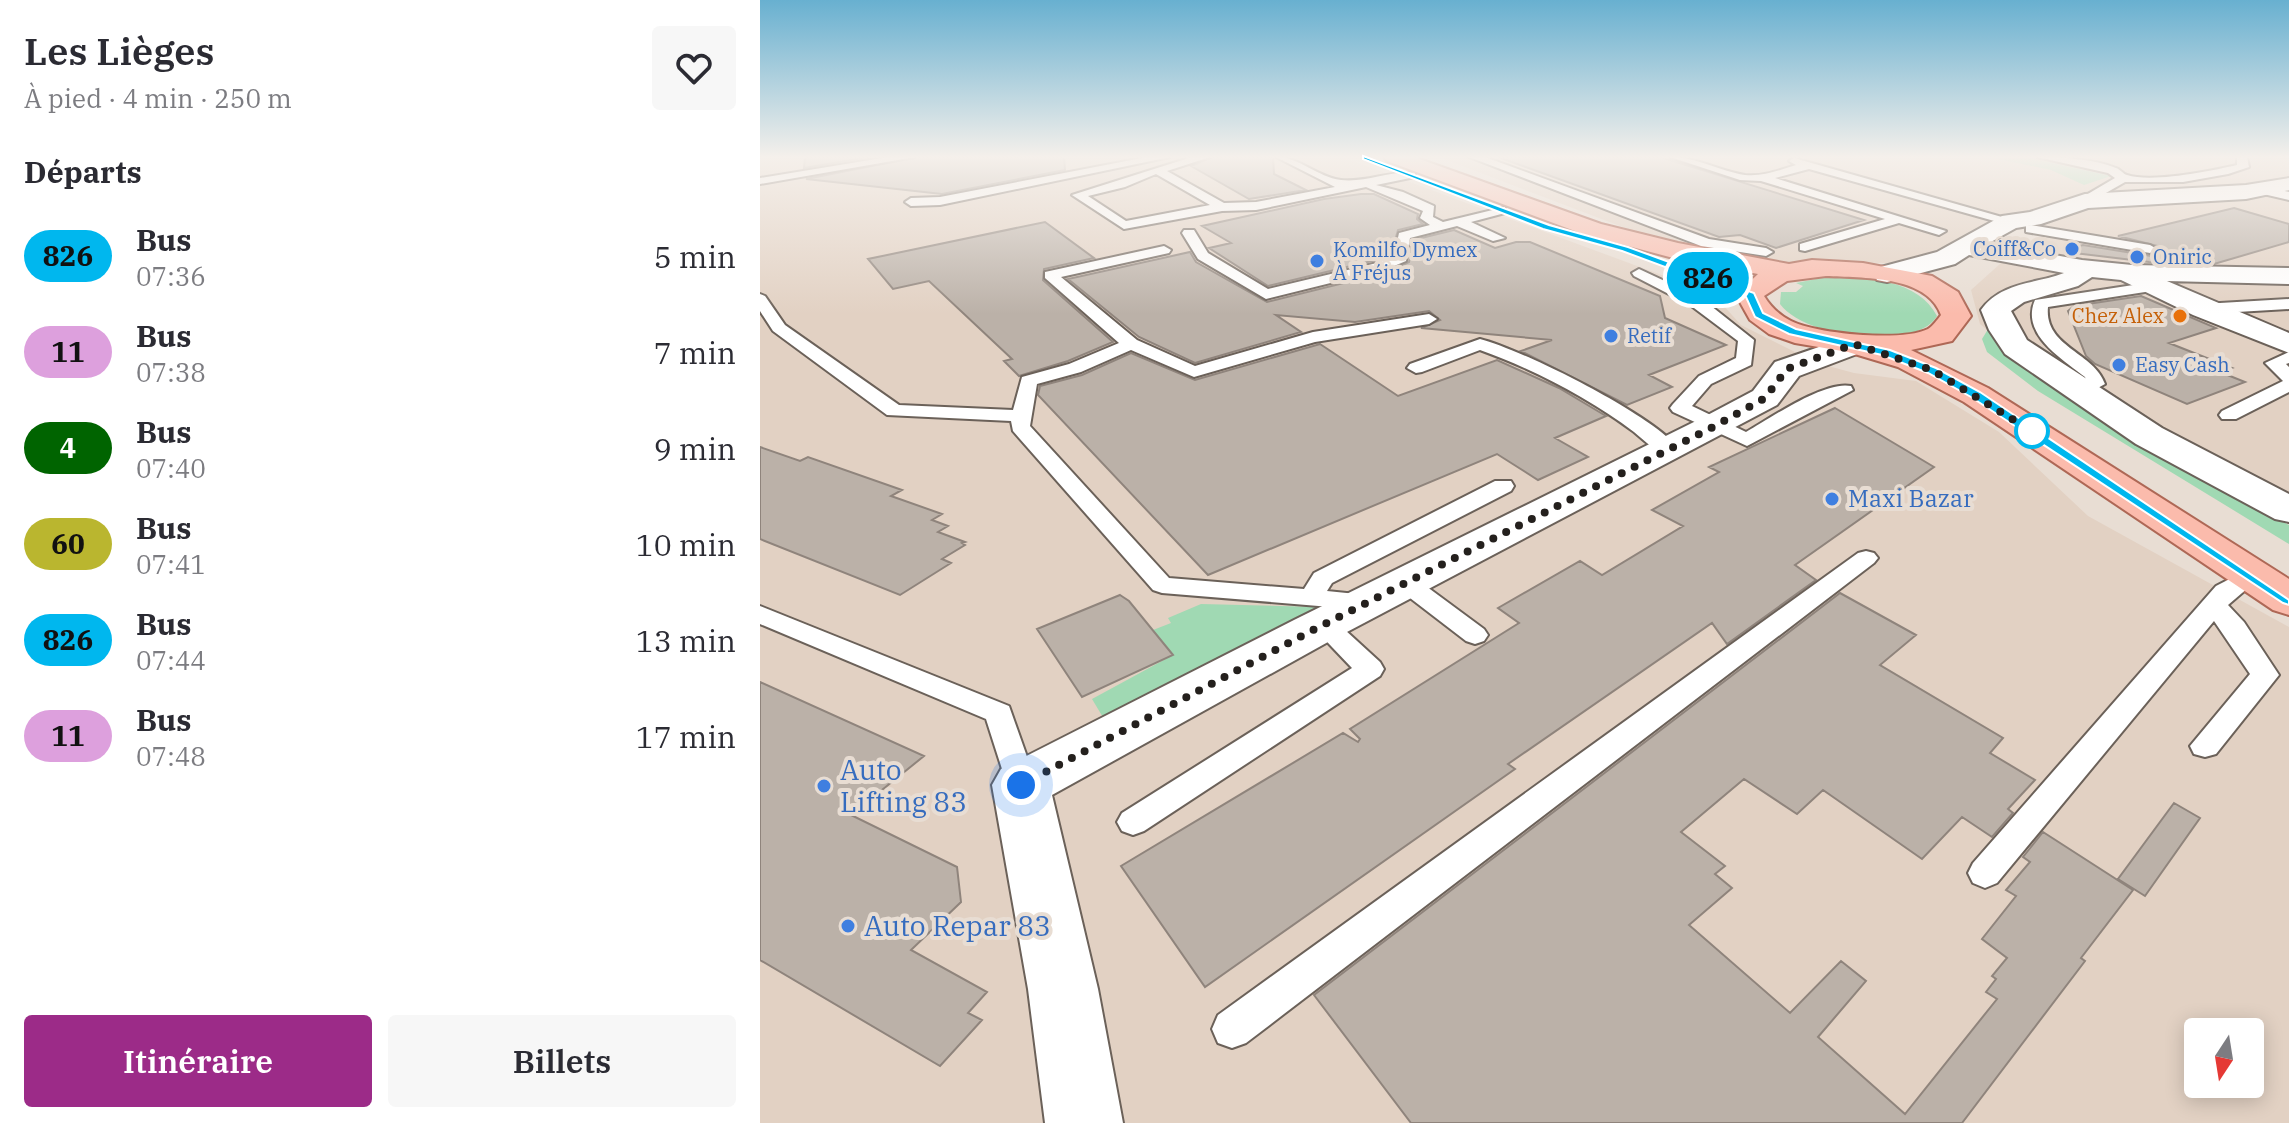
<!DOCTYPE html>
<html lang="fr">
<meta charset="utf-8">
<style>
body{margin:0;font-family:"IBM Plex Serif",serif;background:#f7f7f7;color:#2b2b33;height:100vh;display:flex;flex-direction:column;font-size:30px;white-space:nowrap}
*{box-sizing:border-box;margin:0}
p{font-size:26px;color:#7c7c81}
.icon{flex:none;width:44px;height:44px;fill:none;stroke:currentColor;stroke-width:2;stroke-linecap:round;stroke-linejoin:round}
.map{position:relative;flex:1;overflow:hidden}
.sheet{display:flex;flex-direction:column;background:#fff;width:760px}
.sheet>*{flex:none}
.badge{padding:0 16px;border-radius:26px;font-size:28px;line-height:52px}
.needle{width:52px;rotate:192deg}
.controls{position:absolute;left:1424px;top:1018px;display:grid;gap:16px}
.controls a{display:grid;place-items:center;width:80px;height:80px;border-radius:8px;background:#fff;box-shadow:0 4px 20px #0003;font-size:40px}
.you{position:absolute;width:40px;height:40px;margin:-20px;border:6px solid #fff;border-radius:50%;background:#1a73e8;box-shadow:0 0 0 12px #1a73e833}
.map>.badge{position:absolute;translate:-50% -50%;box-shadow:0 0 0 4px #fff}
h2{padding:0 24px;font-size:30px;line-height:72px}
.round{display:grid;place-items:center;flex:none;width:84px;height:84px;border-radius:8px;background:#f7f7f7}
.summary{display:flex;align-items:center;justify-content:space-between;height:136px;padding:0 24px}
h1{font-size:38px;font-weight:600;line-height:60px}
.button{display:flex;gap:16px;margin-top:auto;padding:16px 24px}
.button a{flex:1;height:92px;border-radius:8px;background:#9c2b88;color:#fff;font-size:32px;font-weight:600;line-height:92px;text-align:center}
.button a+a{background:#f7f7f7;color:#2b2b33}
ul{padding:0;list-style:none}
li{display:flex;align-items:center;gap:24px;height:96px;padding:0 24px}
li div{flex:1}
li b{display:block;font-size:30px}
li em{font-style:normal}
li .badge{min-width:88px;font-weight:700;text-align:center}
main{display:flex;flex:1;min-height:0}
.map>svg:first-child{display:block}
.built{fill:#e2d1c3;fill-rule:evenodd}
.green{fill:#a0d9b3}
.building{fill:#bbb1a8;stroke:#8f847c;stroke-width:2}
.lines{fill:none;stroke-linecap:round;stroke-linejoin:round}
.lane-casing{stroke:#6b6159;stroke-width:4}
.street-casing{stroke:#6b6159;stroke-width:4}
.primary-casing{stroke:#ae6856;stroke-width:4}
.lane{fill:#fff;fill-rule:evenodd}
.street{fill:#fff;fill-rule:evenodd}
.primary{fill:#fbbbac;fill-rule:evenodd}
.line{fill:#00b7ee;stroke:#fff;stroke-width:2}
.walk{stroke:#24201d;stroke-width:8;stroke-dasharray:0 14.4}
.shop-dot{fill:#3f7fe0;stroke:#e8ddd3;stroke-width:3}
.food-dot{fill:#e8710a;stroke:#e8ddd3;stroke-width:3}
.stop-dot{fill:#fff;stroke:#00b7ee;stroke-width:4}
.labels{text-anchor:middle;stroke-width:8;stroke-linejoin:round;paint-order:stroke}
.far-shop-label{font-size:20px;fill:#366cbe;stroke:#e8ddd3;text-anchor:start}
.far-food-label{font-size:20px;fill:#c56008;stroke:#e8ddd3;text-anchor:end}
.shop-label{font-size:24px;fill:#366cbe;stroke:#e8ddd3;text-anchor:start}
.near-shop-label{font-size:28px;fill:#366cbe;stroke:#e8ddd3;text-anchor:start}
</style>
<main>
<section class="sheet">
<div class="summary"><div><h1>Les Lièges</h1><p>À pied · 4 min · 250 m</p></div><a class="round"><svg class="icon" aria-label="heart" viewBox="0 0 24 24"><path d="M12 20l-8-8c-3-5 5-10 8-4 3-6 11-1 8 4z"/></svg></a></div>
<h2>Départs</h2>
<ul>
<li><span class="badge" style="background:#00b7ee;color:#111">826</span><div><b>Bus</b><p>07:36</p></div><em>5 min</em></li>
<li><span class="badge" style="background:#dda0dd;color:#111">11</span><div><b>Bus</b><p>07:38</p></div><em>7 min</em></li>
<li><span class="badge" style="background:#006400;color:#fff">4</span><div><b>Bus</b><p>07:40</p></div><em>9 min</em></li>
<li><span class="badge" style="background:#bab62f;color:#111">60</span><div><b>Bus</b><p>07:41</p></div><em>10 min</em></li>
<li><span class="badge" style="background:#00b7ee;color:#111">826</span><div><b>Bus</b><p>07:44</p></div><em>13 min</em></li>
<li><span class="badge" style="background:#dda0dd;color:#111">11</span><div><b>Bus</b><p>07:48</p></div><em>17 min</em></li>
</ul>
<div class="button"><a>Itinéraire</a><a>Billets</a></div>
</section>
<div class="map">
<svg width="1529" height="1123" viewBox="0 0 1529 1123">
<rect width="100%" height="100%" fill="#e8ddd3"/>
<path class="built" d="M0,157H582L953,294L981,325L1057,363L1094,373L1156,381L1239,432L1328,516L1529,627V1123H0ZM1438,1032H1490V1084H1438Z
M679,157H1529V516L1300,390L1220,324L1211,290L1241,263L1282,237L1246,213L1219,231L1155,259L1134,263L1012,262L965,255L881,234Z"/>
<path class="green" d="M1229,157H1265L1351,176L1324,185L1291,170Z
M1071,276C1107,277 1159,280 1177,316C1155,353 1043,337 1020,304L1021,292H1036L1043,286L1036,283Z
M1230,326L1465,492L1529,525V544L1278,391L1227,352L1222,339Z
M441,604L558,607L563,613L344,719L332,699L413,655L393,630L411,623L408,618Z"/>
<path class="building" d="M45,157H108L44,168Z
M158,157H304L305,170L182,194L46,179Z
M453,157H513L514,174L546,190L489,199L431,166Z
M738,157H900L1104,220L1016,248L980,235L959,237Z
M601,194H614L658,214L657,219L663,224L638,230L631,254L616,260L508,286L449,248L471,243L442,226L564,199Z
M1474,208L1529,224V242L1454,264L1389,262L1306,252V249L1323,245L1391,256L1400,250L1398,246L1358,236Z
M285,222L334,258L284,269L283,280L353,342L308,361L259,376L244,361L252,359L169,281L133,289L108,259Z
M694,230L735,248L756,242H770L900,296L905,318L966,345L889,375L912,387L867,405L761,351L792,340L661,328L680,320L669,311L595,322L516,315L541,332L435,363L379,337L308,279L430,252L436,262L507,302L628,272L649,262L653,240Z
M1381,296L1456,328L1409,343L1472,368L1460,372L1485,382L1427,404L1335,364L1326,356L1308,311L1314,306Z
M560,344L638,396L737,360L799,388L846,416L795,438L828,457L778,480L737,454L448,575L278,395L280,386L322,375L371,353L435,380Z
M1075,408L1174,467L1035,565L1056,580L967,644L952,623L748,764L755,769L445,987L361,866L583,733L598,742L600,739L590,729L759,623L738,608L820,561L842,575L923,526L892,510L959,472L949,467Z
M0,447L40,461L48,457L142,490L131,496L182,514L172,520L188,526L178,532L205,542L202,543L205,545L182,559L191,563L140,595L0,539Z
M1080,593L1156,635L1120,665L1243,738L1230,753L1275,780L1248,809L1253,813L1232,837L1202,817L1162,859L1063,790L1037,814L984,779L921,832L965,866L955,874L972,888L929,925L1030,1013L1081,961L1106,981L1058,1037L1145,1114L1237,999L1226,992L1236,979L1232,976L1247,958L1222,939L1256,896L1246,890L1270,862L1263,857L1283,832L1373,890L1321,958L1325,961L1202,1123H651L554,995Z
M360,595L369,601L413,655L322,697L277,629Z
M0,682L164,756L91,815L197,867L201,902L151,950L227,992L208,1013L222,1020L180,1066L0,960Z
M1414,803L1440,818L1385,896L1358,879Z"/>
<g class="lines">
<defs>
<path id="lane" d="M128,157H155L0,184V178Z
M387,157H410L180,205L151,206L145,202L151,198L180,197Z
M432,157H450L407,171L464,203L496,202L575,187L516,157C540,157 557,177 581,180C606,183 630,170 655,173V177L616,185L643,192L674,206L673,217L683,222L745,207V213L711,222L745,238L733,241L697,226L650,238L646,261L627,269L506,299L438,259L422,233L424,230H434L448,253L508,289L617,263L634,256L639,233L670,225L660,218L663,211L606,187L496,210L462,211L364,229L312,195ZM396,174L450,205L366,221L328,196L365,187Z
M709,157H725L949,239L1006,248L1013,252L1006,256L941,246Z
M910,157C937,157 959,171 985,175C1002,177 1020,170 1036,165L1029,161L1034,158L1256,221L1245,224L1049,169L1015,178L1186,231L1179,235L1139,223L1045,251L1040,250V244L1125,219L1001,181L980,180Z
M1277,157C1299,157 1336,159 1356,168C1360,169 1363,174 1367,175C1392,183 1451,171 1477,165V157H1487L1489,167L1468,174L1423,182H1365L1325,205L1321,204V198L1355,178L1348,173Z
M1503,186L1529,192V200L1499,193L1497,190Z
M1271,225L1390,245L1397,249L1390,253L1266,232V226Z
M404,246L411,250L409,253L301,277L377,340L435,366L553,332L669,314L677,319L669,324L555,342L434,377L371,350L321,372L277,384L270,426L409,578L544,589L554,573L735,481H751L754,486L751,491L572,583L567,591L616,596L620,602L616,608L607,610L402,593L393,590L253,431L251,421L127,415L13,331L0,311V294L5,296L25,325L139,405L253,410L262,377L309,364L359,343L285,278V272Z
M879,269L941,298L994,340L991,365L951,384L932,406L986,432C1009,419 1065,380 1091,386L1093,390L987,446L913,412L910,408L913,404L939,376L976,358L978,341L930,305L874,276L872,273Z
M1393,282L1401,287L1398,290L1288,307C1284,347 1334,352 1345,384L1336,389L1305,391L1302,387L1305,383L1326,380L1325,377C1302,359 1260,334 1275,300Z
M1529,299V309L1443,314L1435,309L1443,304Z
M720,339C763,350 893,415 919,449L916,453C900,457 886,442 874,432C829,398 773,369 720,350L662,372L656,373L647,368L650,364Z
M1529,352V363L1526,364L1529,367V392L1476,419H1462L1459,415L1462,411L1523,381L1505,363Z
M1106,551L1114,553L1118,558L1114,563L486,1043L472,1048L458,1043L452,1029L458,1015L1098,553Z
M1491,568L1500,570L1503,575L1468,605L1484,622L1519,675L1456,754L1445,757L1434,754L1430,746L1490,674L1454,621L1237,883L1225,888L1213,883L1208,873L1213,863L1456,586Z
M646,575L655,578L724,629L728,635L724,641L715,644L706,641L637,588L634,583L637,578Z
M0,606L249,706L277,785L272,794L261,797L250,794L226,719L0,624Z
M564,616L573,619L620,662L624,669L620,676L384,831L373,835L362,831L357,822L362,813L592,668L551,625L555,619Z"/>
<path id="street" d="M1529,178V190L1486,199L1328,208L1281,224L1256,228L1229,243L1322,260L1372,265L1529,268V284L1407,281L1529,333V353L1433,315L1361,280L1332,277L1318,286L1264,302L1251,311L1267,340L1402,428L1529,494V522L1515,519L1376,444L1245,354L1229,330L1221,310C1241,282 1275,284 1304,273L1209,255L1195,264L1127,282L1117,280L1114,274L1117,268L1177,252L1242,216L1270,212L1325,194L1486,185Z
M1094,335L1105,337L1110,344L1105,351L1039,376L1017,405L568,642L292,795L338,989L363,1123H285L268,989L232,785L241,769L534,620L942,418L993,391L1015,362Z"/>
<path id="primary" d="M624,157H654L841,224L918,243L1029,264L1052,260L1103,263L1172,276L1198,292L1211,316L1192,341L1151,350L1228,388L1529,579V615L1513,610L1204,402L1138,367L1088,352L1035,343L1009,334L990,320L976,295L998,274L917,259L823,234L627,161ZM1066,276C1102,278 1167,275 1181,315C1177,320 1173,326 1168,329C1142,342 1057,334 1031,321C1019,315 1011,307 1004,296L1027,281Z"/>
</defs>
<use href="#lane" class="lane-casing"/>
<use href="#street" class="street-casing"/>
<use href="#primary" class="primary-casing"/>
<use href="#lane" class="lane"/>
<use href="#street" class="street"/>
<use href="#primary" class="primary"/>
</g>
<linearGradient id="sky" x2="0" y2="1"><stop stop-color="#68b0d0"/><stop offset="0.5" stop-color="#f5f0eb"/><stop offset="1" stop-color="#f5f0eb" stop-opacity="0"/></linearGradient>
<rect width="1529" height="314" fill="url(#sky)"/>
<path class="line" d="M603,156L789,225L868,247L994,293L1003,313L1036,329L1130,350L1176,368L1220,392L1529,600V605L1523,603L1211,397L1168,373L1122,355L1029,334L995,317L986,297L862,251L783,229L603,159Z"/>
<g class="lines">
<path class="walk" d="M261,785L551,631L955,426L1005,398L1027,369L1094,344L1172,370L1272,431"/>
</g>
<g class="shop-dot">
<circle cx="1312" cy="249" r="8"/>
<circle cx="1377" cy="257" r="8"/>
<circle cx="557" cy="261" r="8"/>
<circle cx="851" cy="336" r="8"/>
<circle cx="1359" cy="365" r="8"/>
<circle cx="1072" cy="499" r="8"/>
<circle cx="64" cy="786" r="8"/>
<circle cx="88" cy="926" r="8"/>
</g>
<circle class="food-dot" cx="1420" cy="316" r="8"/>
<circle class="stop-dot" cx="1272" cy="431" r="16"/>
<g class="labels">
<g class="far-shop-label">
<text x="1296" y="256" text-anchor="end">Coiff&amp;Co</text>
<text x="573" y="257">Komilfo Dymex<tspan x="573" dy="23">À Fréjus</tspan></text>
<text x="1393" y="264">Oniric</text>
<text x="867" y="343">Retif</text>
<text x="1375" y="372">Easy Cash</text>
</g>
<g class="far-food-label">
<text x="1404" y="323">Chez Alex</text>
</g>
<g class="shop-label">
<text x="1088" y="507">Maxi Bazar</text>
</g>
<g class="near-shop-label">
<text x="80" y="780">Auto<tspan x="80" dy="32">Lifting 83</tspan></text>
<text x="104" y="936">Auto Repar 83</text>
</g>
</g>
</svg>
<div class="controls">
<a><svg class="needle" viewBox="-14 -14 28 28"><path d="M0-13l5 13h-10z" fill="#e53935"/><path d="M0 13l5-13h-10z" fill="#7c7c81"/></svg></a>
</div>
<div class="you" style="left:261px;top:785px"></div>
<b class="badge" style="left:948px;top:278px;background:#00b7ee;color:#111">826</b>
</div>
</main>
